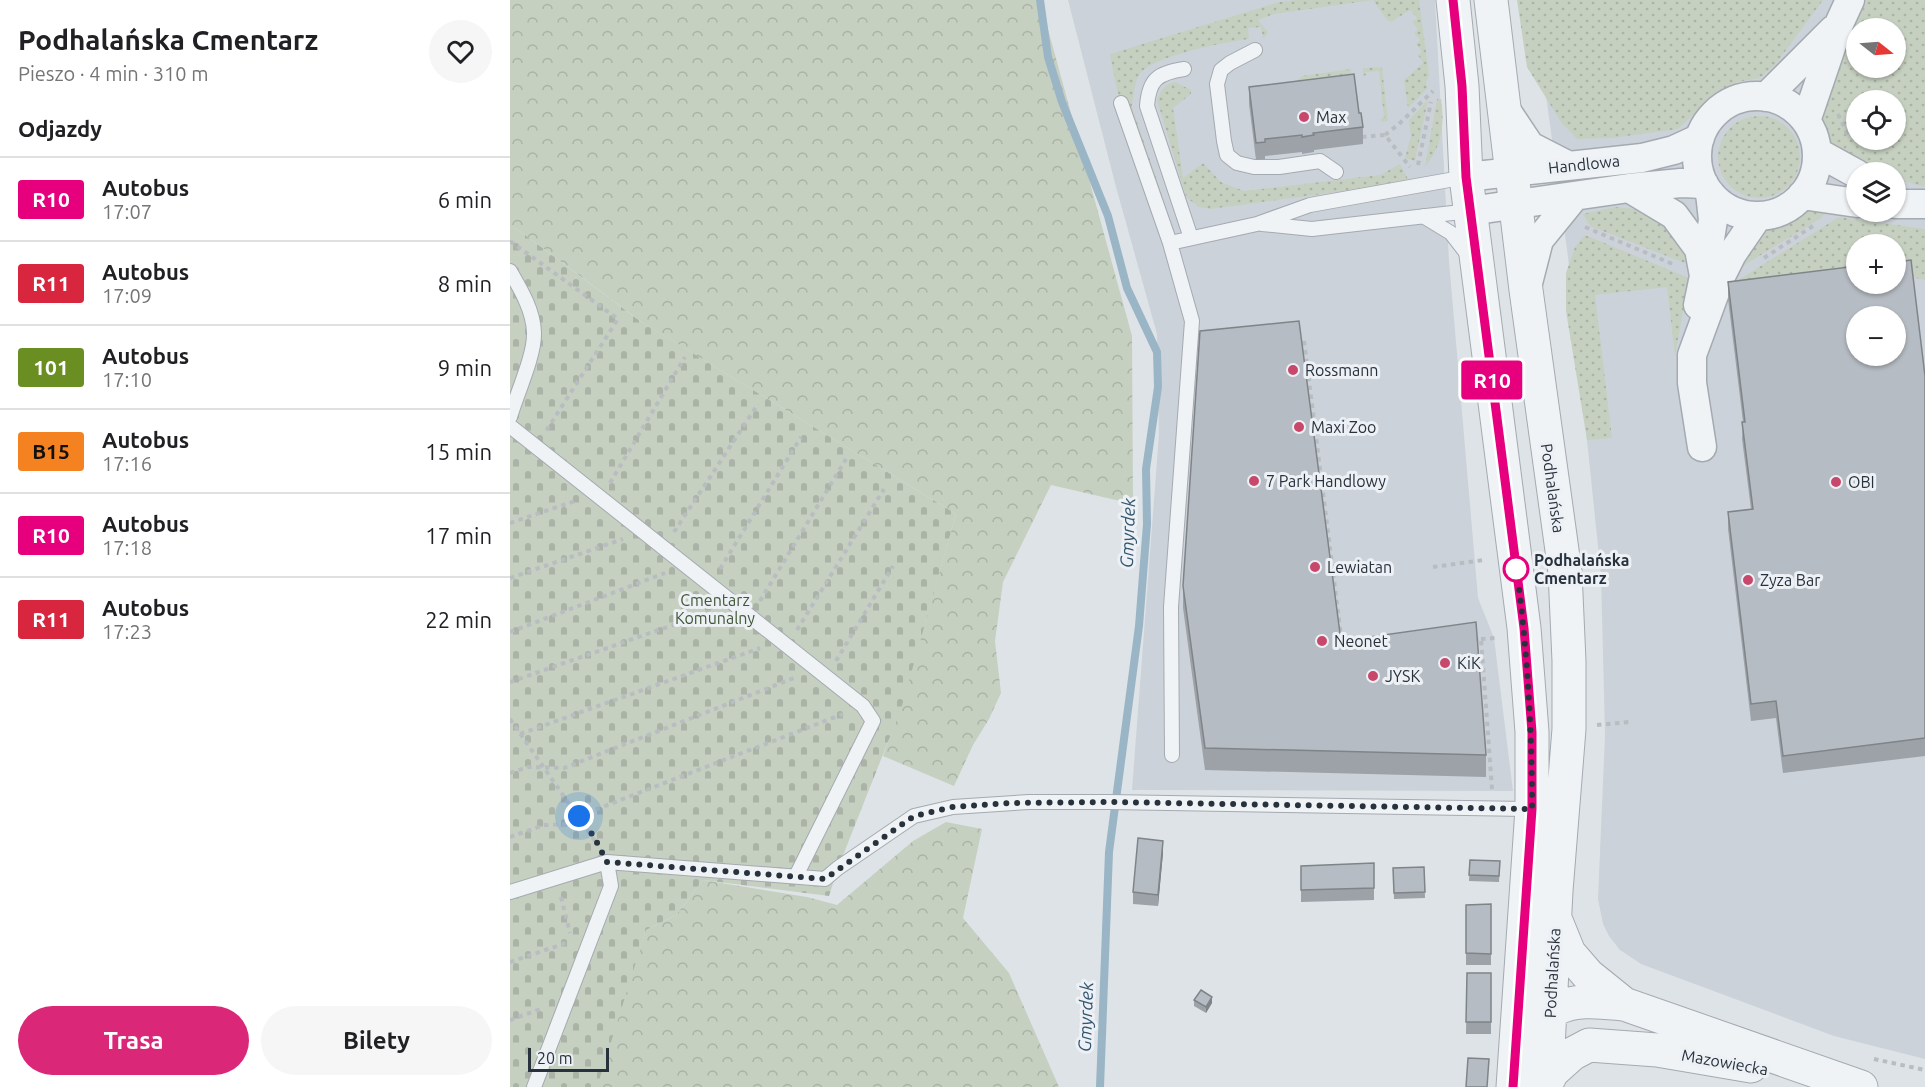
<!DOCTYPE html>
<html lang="pl">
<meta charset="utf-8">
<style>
body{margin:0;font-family:Ubuntu,sans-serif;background:#f6f6f6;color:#202124;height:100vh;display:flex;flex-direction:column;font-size:22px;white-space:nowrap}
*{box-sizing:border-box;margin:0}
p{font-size:20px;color:#757577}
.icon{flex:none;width:33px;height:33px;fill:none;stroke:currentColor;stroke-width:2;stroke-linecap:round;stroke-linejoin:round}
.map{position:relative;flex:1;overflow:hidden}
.drawer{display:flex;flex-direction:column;background:#fff;width:510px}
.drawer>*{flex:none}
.badge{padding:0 12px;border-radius:4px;font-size:21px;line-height:39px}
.needle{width:39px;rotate:107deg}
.buttons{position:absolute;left:1336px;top:18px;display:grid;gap:12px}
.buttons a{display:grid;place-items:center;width:60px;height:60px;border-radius:50%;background:#fff;box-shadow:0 2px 4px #0004;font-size:30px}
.scale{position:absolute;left:18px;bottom:15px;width:81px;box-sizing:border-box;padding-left:6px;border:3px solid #28323d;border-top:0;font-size:16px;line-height:21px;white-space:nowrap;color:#28323d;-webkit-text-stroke:4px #edf1f5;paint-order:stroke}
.you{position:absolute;width:30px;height:30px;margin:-15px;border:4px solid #fff;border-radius:50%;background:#1a73e8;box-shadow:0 0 0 9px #1a73e833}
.map>.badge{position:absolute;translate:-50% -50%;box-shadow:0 0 0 3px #fff}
h2{padding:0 18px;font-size:22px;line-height:54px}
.round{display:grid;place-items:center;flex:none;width:63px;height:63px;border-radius:32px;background:#f6f6f6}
.summary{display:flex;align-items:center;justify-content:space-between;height:102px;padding:0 18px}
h1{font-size:28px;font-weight:700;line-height:45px}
.primary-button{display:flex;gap:12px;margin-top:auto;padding:12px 18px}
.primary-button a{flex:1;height:69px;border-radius:36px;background:#db2777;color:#fff;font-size:24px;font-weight:700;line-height:69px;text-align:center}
.primary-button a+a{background:#f6f6f6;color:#202124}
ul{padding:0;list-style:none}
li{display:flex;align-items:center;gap:18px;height:84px;padding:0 18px;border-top:2px solid #e0e0e0}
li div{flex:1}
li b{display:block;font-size:22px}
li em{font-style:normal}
li .badge{min-width:66px;font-weight:700;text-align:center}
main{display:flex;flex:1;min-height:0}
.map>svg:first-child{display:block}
.built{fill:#ccd2d9;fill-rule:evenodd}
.grass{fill:url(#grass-dots);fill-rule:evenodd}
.forest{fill:url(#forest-crowns)}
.cemetery{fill:url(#cemetery-stones)}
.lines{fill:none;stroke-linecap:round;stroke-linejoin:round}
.stream{stroke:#9ab5c6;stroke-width:8}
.service-casing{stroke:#a4aab1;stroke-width:16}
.minor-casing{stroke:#a4aab1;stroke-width:31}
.tertiary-casing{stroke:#a4aab1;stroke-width:35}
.path{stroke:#b8bdc1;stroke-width:4;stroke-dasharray:4.5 4.5;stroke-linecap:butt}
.service{stroke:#f0f3f5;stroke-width:14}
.minor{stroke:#f0f3f5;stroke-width:28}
.tertiary{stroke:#f0f3f5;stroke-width:33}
.wall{fill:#9da2a8}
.shaded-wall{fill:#7f8488}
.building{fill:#b6bcc3;stroke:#7f8488;stroke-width:1.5;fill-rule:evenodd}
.line-casing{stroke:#fff;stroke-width:14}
.line{stroke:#e6007e;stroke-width:9}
.walk{stroke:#28323d;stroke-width:6;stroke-dasharray:0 10.8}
.poi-dot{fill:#c7486b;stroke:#edf1f5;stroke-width:2}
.stop-dot{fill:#fff;stroke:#e6007e;stroke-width:3}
.labels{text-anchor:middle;stroke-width:6;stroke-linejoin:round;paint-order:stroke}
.poi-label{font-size:16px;fill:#28323d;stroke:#edf1f5;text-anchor:start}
.street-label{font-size:16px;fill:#28323d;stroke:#edf1f5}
.stop-label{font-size:16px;font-weight:bold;fill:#28323d;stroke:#edf1f5;text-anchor:start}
.park-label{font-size:16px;fill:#415836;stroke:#edf1f5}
.water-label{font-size:18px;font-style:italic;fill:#34566f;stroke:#edf1f5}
</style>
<main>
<section class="drawer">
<div class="summary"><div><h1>Podhalańska Cmentarz</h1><p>Pieszo · 4 min · 310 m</p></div><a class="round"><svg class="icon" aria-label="heart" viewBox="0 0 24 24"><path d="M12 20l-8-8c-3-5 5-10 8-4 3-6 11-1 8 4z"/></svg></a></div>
<h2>Odjazdy</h2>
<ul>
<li><span class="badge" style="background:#e6007e;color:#fff">R10</span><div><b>Autobus</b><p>17:07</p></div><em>6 min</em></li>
<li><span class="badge" style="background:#d7263d;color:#fff">R11</span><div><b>Autobus</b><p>17:09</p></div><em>8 min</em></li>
<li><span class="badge" style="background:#6b8e23;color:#fff">101</span><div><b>Autobus</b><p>17:10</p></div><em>9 min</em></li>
<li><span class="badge" style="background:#f58220;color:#111">B15</span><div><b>Autobus</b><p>17:16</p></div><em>15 min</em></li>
<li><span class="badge" style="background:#e6007e;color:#fff">R10</span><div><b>Autobus</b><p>17:18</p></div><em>17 min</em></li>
<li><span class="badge" style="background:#d7263d;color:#fff">R11</span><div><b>Autobus</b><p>17:23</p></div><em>22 min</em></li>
</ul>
<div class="primary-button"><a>Trasa</a><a>Bilety</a></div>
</section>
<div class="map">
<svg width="1415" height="1087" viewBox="0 0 1415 1087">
<defs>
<pattern id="grass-dots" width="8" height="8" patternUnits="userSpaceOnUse" patternTransform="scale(1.5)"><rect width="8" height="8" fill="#c6d0c0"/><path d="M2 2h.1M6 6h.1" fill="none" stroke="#aab3a6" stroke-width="1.8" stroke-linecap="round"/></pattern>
<pattern id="forest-crowns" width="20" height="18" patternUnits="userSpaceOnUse" patternTransform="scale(1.5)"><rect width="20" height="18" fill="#c6d0c0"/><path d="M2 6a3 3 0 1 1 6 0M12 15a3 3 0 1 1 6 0" fill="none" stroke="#aab3a6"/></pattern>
<pattern id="cemetery-stones" width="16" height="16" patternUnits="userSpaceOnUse" patternTransform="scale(1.5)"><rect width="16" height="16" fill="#c6d0c0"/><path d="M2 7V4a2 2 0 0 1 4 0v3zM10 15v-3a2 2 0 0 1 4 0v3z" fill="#aab3a6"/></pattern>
</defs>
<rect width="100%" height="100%" fill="#dee3e7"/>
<path class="built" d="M558,0H925L939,261L968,598L984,638L1003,791L622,790L649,434L647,334L606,187Z
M1023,0H1415V1059L1324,1036L1131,964L1110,950L1099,936L1093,924L1088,899L1095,735L1091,575L1058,257ZM1347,28H1386V68H1347ZM1347,100H1386V140H1347ZM1347,172H1386V212H1347ZM1347,244H1386V284H1347ZM1347,316H1386V356H1347Z"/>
<path class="grass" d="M785,0H909L919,75L916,83L917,89L898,108L894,80L913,63L908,55L912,52L906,44L910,40L904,33L908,29L902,22L907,18L900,10L881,22L877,20L863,0L764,14L748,20L758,32L754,38H753L751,27L738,28L739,39C716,42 641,56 629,75C624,85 623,97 622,107L652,195C623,157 608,101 600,54L769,2Z
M1007,0H1313L1265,65L1250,78L1227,82L1206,93L1168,129L1102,138L1067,139L1051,122L1017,67Z
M1357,0H1415V187L1386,179V172H1367L1325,156L1312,135L1306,111L1313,92ZM1347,28H1386V68H1347ZM1347,100H1386V140H1347Z
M872,67L878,121L871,122V119L874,118L869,71L856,72V75L853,76V68Z
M841,69V75L784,84L792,76Z
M665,82L681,90V94L663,108L673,178L693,163L711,182L734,191L870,175L890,164L898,179L886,184L700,209L689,207L676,197L647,100C651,91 654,84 665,82Z
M927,99H931C935,125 932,146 915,167Z
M918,100L905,161L895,158L901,136L899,120Z
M1208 157a41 41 0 1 1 82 0a41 41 0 1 1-82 0Z
M1105,207L1134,210L1147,217L1171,240L1182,266L1080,226L1073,214Z
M1304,207L1322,208L1308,220L1223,272L1250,231Z
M1329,217L1415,229V280L1401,277L1386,279V244H1347V284L1226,302L1225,282Z
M1075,235L1179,278L1165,356L1157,287L1085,295L1102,438L1077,440L1056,311V273L1065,247Z"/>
<path class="forest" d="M0,0H530L622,336L623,504L541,485L493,582L485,641L491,693L479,719L463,745L444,786L373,756L392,703L446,514L133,323L7,229L0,227Z
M436,822L472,829L453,918L499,973L549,1087H85L136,930L166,915L193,880L297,897L327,905L403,841Z"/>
<path class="cemetery" d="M0,227L7,229L130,321L446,514L391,709L328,868L319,896L193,880L166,915L136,930L87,1087H0Z"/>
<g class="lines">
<path class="stream" d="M530,0L538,57L552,102L598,216L617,288L647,352L648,387L636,469L637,524L629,626L599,852L590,1087"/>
<defs>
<path id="service" d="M745,50L720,63L711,70L707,84L714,141L717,155L727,163L744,167H769L810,161L826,172
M674,69C648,73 639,79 637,106L681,238
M611,103L660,243L682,321L661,607L662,755
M913,216L941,233L958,255
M752,224L802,229L960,211
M660,243L747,224L800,205L956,177
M0,271C11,290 23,310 24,332C25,355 7,393 0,417
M0,426L353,706L363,721L286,876
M0,892L97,862L315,879L328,868L404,816L443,807L519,802H599L1022,809
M24,1087L101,886L97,862"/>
<path id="minor" d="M1187 156a60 60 0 1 1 120 0a60 60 0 1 1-120 0Z
M1256,97L1323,30
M994,107L1020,146L1059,166
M1296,121L1329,24L1340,0
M1307,152L1347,174
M956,177L1132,158L1164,150L1190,138
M1119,188L1164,215L1189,249L1194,276L1188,305
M1292,195L1347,203
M1386,204H1415
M960,211L1119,188L1171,183L1194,184
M1195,271L1203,220L1200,193
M1018,283L1029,240L1064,197
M1192,447L1182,383V355L1211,276L1222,254L1248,216"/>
<path id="tertiary" d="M943,0L952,86L956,177L1014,628L1022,732V809L1003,1087
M981,0L1016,290L1055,572L1059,661V729L1046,891L1036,1087
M1046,921L1059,953L1078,975L1114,1004L1351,1087
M1024,1022C1031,1017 1038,1012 1046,1009C1066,998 1092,1002 1114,1004
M1036,1084L1042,1072L1062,1054L1079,1045L1147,1050L1241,1066"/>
</defs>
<use href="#service" class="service-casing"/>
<use href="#minor" class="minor-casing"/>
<use href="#tertiary" class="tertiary-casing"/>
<path class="path" d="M1328,114L1339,138
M875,135L889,124L923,91
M852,137L875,135L900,167
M908,165L921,102
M1075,227L1165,265
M0,241L108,319L36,431
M1254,258L1303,226
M794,341L832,644
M100,483L175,357
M0,523L65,501
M164,532L248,404
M923,567L974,560
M210,569L291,437
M0,578L113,539
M250,601L336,459
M287,630L374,489
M0,632L155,573
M971,639L986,638
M964,640L971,639L982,789
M326,661L383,566
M0,682L203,611
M0,719L87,844
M1087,725L1119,722
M10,734L250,648
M0,773L18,767L54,768L284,678
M69,816L333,714
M0,837L34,825L74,824
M51,897L60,933
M0,962L59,942
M0,1020L31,1009
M1364,1059L1415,1070"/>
<use href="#service" class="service"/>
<use href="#minor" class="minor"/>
<use href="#tertiary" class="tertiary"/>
</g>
<path class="wall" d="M739,87L853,127V144L804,150V152L792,154V152L755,156V159L746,160L739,104Z
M1218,282L1415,376V756L1273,773L1266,718L1241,721L1218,529V512L1241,509L1232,439L1233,422L1218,299Z
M673,586L831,641L976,755V777L695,770L673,608Z
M653,853L648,906L623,904V892Z
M960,860L990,861L989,882L959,881Z
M864,863V900L791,902V866Z
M914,867L915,898L884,899L883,868Z
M981,904V965H956V905Z
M957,973H981V1034H956Z
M684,1000L702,1003L696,1013L684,1006Z"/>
<path class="shaded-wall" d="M653,841V853L648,906V895Z
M702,997V1003L696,1013V1007Z"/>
<path class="building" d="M844,74L849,113H851L853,127L803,133L804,135L792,137V135L755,139V142L746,143L739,87Z
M1401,260L1415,376V738L1273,756L1266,701L1241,704L1218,512L1243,509L1232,422H1235L1218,282L1347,266V284H1386V262ZM1347,316H1386V356H1347Z
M789,321L831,641L966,622L976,755L695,748L673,586L690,331Z
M628,838L653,841L648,895L623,892Z
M960,860L990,861L989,876L959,875Z
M864,863V888L791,890V866Z
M914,867L915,892L884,893L883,868Z
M981,904V954L956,953V905Z
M957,973H981V1022H956Z
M691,990L702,997L696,1007L684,1000Z
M958,1058L979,1059L977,1087H956Z"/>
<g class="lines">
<defs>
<path id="line" d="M943,0L952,86L956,177L1014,628L1022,732V809L1003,1087"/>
</defs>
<use href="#line" class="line-casing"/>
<use href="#line" class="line"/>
<path class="walk" d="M69,816L84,837L97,862L315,879L404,816L443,807L500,803L599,802L1022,809C1022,727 1017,646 1006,564V569"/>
</g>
<g class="poi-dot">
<circle cx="794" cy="117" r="6"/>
<circle cx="783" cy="370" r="6"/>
<circle cx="789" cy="427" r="6"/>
<circle cx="744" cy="481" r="6"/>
<circle cx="1326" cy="482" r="6"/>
<circle cx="805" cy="567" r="6"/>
<circle cx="1238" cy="580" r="6"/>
<circle cx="812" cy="641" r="6"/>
<circle cx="935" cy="663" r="6"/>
<circle cx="863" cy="676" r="6"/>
</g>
<circle class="stop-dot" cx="1006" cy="569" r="12"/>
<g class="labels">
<g class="poi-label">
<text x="806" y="123">Max</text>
<text x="795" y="376">Rossmann</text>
<text x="801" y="433">Maxi Zoo</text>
<text x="756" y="487">7 Park Handlowy</text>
<text x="1338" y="488">OBI</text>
<text x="817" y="573">Lewiatan</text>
<text x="1250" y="586">Zyza Bar</text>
<text x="824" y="647">Neonet</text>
<text x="947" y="669">KiK</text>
<text x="875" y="682">JYSK</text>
</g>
<g class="street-label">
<text transform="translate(1074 164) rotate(-6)" y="6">Handlowa</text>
<text transform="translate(1043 488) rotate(82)" y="6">Podhalańska</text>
<text transform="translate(1042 973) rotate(-87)" y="6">Podhalańska</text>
<text transform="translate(1215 1062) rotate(10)" y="6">Mazowiecka</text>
</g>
<g class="stop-label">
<text x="1024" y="566">Podhalańska<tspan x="1024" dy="18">Cmentarz</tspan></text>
</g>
<g class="park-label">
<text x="205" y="606">Cmentarz<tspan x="205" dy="18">Komunalny</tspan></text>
</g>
<g class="water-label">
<text transform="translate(618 533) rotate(-88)" y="6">Gmyrdek</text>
<text transform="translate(576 1017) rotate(-88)" y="6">Gmyrdek</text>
</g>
</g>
</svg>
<div class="buttons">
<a><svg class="needle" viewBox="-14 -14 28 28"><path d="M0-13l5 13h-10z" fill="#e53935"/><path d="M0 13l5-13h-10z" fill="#757577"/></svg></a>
<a><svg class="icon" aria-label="locate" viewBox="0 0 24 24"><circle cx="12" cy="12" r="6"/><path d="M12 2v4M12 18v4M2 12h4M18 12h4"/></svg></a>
<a><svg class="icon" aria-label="layers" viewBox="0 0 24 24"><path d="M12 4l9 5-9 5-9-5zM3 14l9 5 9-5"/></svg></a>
<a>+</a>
<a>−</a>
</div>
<div class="scale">20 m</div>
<div class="you" style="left:69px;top:816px"></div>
<b class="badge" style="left:982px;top:380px;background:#e6007e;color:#fff">R10</b>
</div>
</main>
